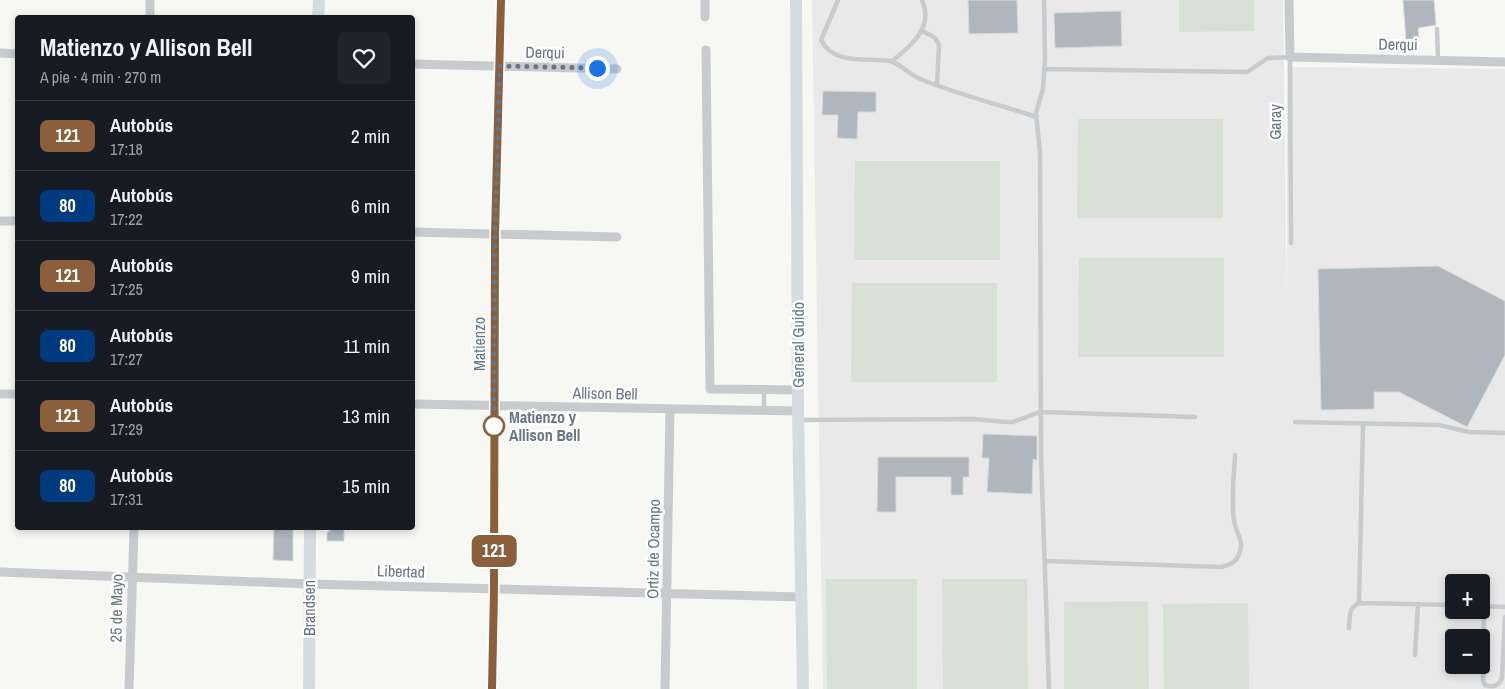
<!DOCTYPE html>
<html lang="es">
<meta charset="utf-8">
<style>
body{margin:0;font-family:"Archivo Narrow",sans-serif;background:#20242c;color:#f1f3f6;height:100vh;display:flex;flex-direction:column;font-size:19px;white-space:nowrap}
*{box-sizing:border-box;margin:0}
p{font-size:16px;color:#9ea1a6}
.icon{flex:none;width:28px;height:28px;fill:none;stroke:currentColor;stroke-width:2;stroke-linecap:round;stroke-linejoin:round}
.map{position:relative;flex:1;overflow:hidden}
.panel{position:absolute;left:15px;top:15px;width:400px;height:515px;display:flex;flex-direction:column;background:#171b24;border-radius:5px;box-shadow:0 2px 8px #0003}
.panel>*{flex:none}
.badge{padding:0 10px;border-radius:8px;font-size:18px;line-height:32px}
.tools{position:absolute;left:1445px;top:574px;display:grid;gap:10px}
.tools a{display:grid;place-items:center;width:45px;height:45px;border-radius:5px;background:#171b24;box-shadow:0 2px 8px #0003;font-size:25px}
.you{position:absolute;width:25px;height:25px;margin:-12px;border:4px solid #fff;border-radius:50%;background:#1a73e8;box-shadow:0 0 0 8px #1a73e833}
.map>.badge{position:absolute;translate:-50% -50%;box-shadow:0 0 0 2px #fff}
.round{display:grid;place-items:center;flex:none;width:52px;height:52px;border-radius:5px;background:#20242c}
.overview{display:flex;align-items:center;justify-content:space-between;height:85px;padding:0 25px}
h1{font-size:24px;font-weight:800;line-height:38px}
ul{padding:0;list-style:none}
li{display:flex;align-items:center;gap:15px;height:70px;padding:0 25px;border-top:1px solid #363941}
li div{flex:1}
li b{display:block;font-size:19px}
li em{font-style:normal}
li .badge{min-width:55px;font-weight:700;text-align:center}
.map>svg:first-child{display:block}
.built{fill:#e8e9e8;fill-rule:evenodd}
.green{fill:#d8e0d5}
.building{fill:#afb6bd;stroke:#d9d9d7}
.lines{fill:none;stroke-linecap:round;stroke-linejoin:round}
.service{stroke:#c7cbce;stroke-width:4.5}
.minor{stroke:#c7cbce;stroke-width:9}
.secondary{stroke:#d6dbdf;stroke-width:12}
.line-casing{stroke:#fff;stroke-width:11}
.line{stroke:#8b5e3c;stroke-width:8}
.walk{stroke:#657687;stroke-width:5;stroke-dasharray:0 9}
.stop-dot{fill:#fff;stroke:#8b5e3c;stroke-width:2.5}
.labels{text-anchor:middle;stroke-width:5;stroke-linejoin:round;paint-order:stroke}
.street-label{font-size:16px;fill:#657687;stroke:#fff}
.stop-label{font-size:16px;font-weight:bold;fill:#657687;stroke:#fff;text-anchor:start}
</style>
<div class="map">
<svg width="1505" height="689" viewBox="0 0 1505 689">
<rect width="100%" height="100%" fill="#f7f8f4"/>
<path class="built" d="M812,0H1283L1287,315V67L1505,69V689H823ZM1454,582H1481V610H1454ZM1454,638H1481V665H1454Z"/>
<path class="green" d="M1179,0H1254V31L1179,32Z
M1078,119H1223V218H1077Z
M855,161H1000V260H854Z
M1079,258H1224V357H1078Z
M852,283H997V382H851Z
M826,579H917V689H827Z
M942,579H1027L1028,689H943Z
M1148,601L1149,689H1064V602Z
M1248,603L1249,689H1164L1163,604Z"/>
<path class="building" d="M968,0H1017L1018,33L969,34Z
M1403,0H1434L1436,25L1418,28L1419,38L1406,40Z
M1121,11L1122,46L1055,48L1054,13Z
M823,91L876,92V112H858L857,139L837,138L838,115H822Z
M1438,266L1505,301V355L1467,427L1399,392H1374V409L1321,410L1318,269Z
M983,434L1037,436V460L1033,459L1032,494L987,492L989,458H982Z
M878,457H969V477H963V495H951V477H896V512H877Z
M274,528H293V561L273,560Z
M333,528H344V541H327V533Z"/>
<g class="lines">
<path class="service" d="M838,0L821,40C834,66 867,57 890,61C899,63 908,73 916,77C954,94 996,103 1036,117
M1044,0L1045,59L1043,89L1036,113L1040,153L1041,455L1049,689
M1437,29L1438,60
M922,31C930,35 936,36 939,45L937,85
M892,61C912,45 934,27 922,0
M1044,69L1247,72L1268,58L1290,57L1291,243
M764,409V390
M799,420L973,419L1006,422H1013L1037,413L1042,412L1195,417
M1295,422L1439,425L1469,432L1505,433
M1045,561L1221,567C1229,565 1236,563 1239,554C1245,542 1236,533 1234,521C1231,501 1234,475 1235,455
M1359,603L1363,424
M1481,606L1505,607
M1484,606L1483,681L1485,685C1492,688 1499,686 1502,678L1505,617
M1349,628C1350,617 1348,608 1359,603L1454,605
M1415,655L1418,604"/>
<path class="minor" d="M705,0V17
M1289,0L1290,57L1505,62
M150,18V0
M706,50L710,389L799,390
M0,53L18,54
M412,64L617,69
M0,221H18
M412,232L617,237
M0,394H18
M412,404L798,411
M0,572L309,584L802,597
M129,689L134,528
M492,689L494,589L495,235L501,0
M665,689L670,409"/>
<path class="secondary" d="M796,0L798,411L803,689
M318,18L319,0
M309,689L310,528"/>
</g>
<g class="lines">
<defs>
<path id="line" d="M492,689L494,589L495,235L501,0"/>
</defs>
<use href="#line" class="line-casing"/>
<use href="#line" class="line"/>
<path class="walk" d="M494,426L495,235L500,66L597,68"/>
</g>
<circle class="stop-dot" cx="494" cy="426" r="10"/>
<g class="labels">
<g class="street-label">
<text transform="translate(1398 44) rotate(1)" y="6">Derqui</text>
<text transform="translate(545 52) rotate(1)" y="6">Derqui</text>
<text transform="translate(1275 122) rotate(-90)" y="6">Garay</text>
<text transform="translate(479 344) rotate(-90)" y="6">Matienzo</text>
<text transform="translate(798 345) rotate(-90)" y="6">General Guido</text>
<text transform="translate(605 393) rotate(1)" y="6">Allison Bell</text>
<text transform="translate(653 549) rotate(-89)" y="6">Ortiz de Ocampo</text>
<text transform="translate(401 571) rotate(2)" y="6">Libertad</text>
<text transform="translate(116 608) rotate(-89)" y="6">25 de Mayo</text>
<text transform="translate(309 608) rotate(-90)" y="6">Brandsen</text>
</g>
<g class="stop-label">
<text x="509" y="423">Matienzo y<tspan x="509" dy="18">Allison Bell</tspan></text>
</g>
</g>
</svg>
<div class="tools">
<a>+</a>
<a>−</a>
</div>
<div class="you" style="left:597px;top:68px"></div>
<b class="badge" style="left:494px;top:551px;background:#8b5e3c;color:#fff">121</b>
<section class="panel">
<div class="overview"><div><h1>Matienzo y Allison Bell</h1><p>A pie · 4 min · 270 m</p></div><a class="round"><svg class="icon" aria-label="heart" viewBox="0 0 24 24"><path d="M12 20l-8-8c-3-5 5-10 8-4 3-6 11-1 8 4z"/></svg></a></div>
<ul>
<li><span class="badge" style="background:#8b5e3c;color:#fff">121</span><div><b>Autobús</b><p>17:18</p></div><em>2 min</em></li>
<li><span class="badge" style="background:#003b80;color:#fff">80</span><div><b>Autobús</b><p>17:22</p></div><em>6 min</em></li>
<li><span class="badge" style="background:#8b5e3c;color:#fff">121</span><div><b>Autobús</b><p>17:25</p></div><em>9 min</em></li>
<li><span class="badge" style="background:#003b80;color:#fff">80</span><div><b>Autobús</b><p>17:27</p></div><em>11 min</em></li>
<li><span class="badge" style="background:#8b5e3c;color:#fff">121</span><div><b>Autobús</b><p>17:29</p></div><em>13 min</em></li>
<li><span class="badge" style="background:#003b80;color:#fff">80</span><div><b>Autobús</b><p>17:31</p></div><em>15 min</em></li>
</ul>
</section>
</div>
